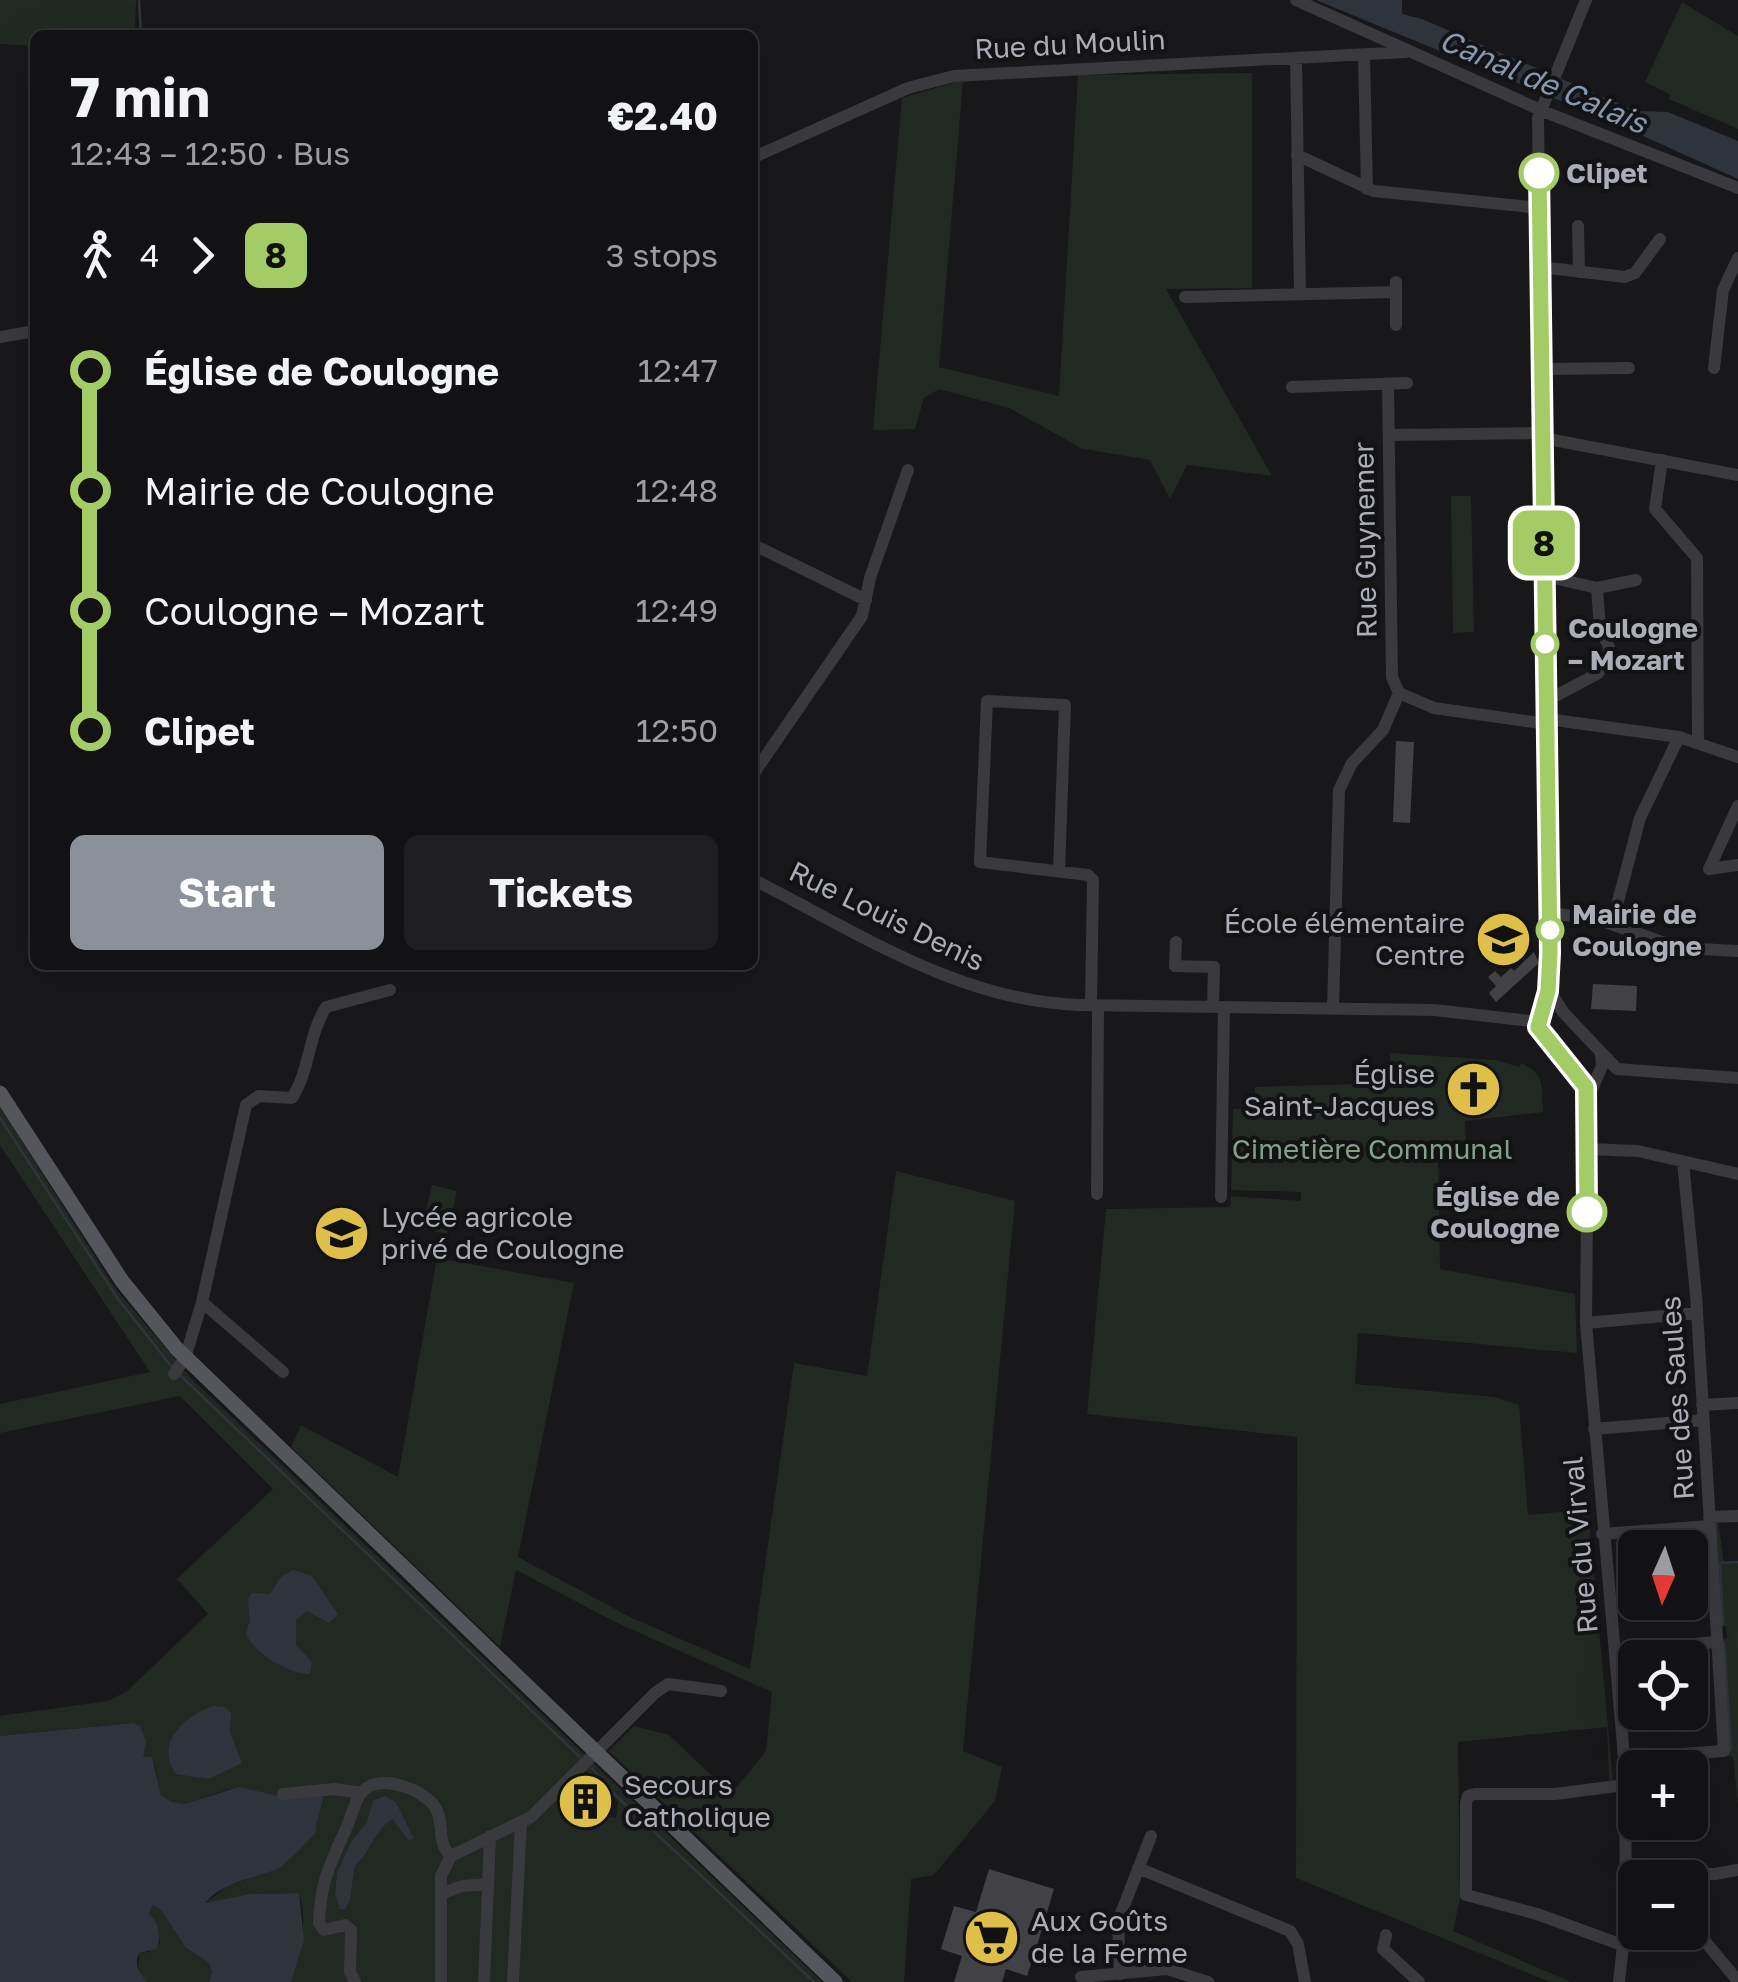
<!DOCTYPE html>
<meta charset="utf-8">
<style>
body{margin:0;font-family:"Golos Text",sans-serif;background:#1f1f21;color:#f1f3f6;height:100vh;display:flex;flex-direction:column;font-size:38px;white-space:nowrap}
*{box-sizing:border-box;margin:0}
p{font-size:32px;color:#9c9da0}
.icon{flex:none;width:55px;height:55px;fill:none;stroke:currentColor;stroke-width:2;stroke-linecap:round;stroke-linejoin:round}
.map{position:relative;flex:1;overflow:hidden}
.sheet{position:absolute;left:30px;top:30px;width:728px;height:940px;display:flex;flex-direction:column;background:#121113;border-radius:15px;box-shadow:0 10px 40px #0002,0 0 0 2px #313133}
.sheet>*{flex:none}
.badge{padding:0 20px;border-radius:15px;font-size:35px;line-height:65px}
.needle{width:65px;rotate:183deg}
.buttons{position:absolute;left:1618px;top:1530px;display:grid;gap:20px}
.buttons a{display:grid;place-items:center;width:90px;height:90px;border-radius:15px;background:#121113;box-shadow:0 10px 40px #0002,0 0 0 2px #313133;font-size:50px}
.map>.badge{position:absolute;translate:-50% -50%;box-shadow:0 0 0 5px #fff}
.legs{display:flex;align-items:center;gap:15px;height:110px;padding:0 40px;font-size:32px}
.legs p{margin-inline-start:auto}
.head{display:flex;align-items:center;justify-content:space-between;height:170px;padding:0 40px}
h1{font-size:55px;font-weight:700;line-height:75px}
.button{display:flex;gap:20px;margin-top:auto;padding:20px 40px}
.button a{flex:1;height:115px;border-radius:15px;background:#8c9099;color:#fff;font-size:40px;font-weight:700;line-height:115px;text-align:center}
.button a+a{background:#1f1f21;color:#f1f3f6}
ul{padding:0 40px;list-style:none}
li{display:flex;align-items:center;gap:35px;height:120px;font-size:38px}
li i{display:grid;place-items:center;width:15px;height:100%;margin:0 12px;background:currentColor}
li i::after{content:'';width:25px;height:25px;margin:-12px;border:8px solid;border-radius:50%;background:#121113}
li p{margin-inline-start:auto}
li:first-child i{background:linear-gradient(#0000 50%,currentColor 0)}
li:last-child i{background:linear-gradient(currentColor 50%,#0000 0)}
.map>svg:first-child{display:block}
.green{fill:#222923;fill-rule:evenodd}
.water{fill:#2f343c}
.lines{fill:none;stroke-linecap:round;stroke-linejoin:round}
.stream{stroke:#2f343c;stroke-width:2.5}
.building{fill:#424246}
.minor{stroke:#39393e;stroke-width:12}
.major{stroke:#55565c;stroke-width:15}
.line-1-casing{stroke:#fff;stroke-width:22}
.line-1{stroke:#a3cc66;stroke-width:15}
.stop-1-dot{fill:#fff;stroke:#a3cc66;stroke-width:5}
.labels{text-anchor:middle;stroke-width:8;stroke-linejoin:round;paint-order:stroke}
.street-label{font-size:28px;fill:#abadb7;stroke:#131214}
.stop-label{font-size:28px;font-weight:bold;fill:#abadb7;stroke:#131214;text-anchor:start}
.poi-label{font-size:28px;fill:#abadb7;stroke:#131214;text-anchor:start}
.park-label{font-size:28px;fill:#84a089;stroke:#131214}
.water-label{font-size:30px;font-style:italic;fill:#8697ae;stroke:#131214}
</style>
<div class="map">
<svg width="1738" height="1982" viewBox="0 0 1738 1982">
<rect width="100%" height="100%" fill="#181719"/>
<path class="green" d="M0,0H136L135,35H35V46L0,44Z
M1682,2L1738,36V129L1669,99L1671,95L1645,82Z
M1252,73V288L1166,289L1272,476L1187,465L1170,499L1150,460L1083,449L1009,408L939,389L924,398L915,429L873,430L902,98L963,80L939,367L1059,396L1078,75Z
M1451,496H1471L1474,632L1453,633Z
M1390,1053L1496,1060L1519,1067L1521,1063C1546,1074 1541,1086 1543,1112L1465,1121L1466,1142L1438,1144L1440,1269L1575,1294L1577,1353L1358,1333L1355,1384L1494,1397L1519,1405L1528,1515L1588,1509L1613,1782H1609L1607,1727L1458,1742L1460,1898L1453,1931L1571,1982H1550L1296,1878L1297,1437L1087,1414L1106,1209L1230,1207L1231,1196L1301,1201V1192L1231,1190L1233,1109H1254L1255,1087L1392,1083Z
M0,1107L115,1288L191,1378L822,1982H291C299,1952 309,1926 299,1893L249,1894L205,1903L228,1886L277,1869L316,1828L314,1822L323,1804L230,1789L184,1804L172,1802L161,1795L154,1763L143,1757L132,1723L0,1736V1716L108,1701L127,1691L208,1614L177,1579L273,1489L180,1396L0,1433V1404L150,1372L0,1145ZM584,1770L618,1802L616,1818L568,1811L556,1800ZM373,1801L396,1802L409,1829L408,1840L392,1819C373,1833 371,1852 355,1866L350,1900L340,1908L335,1894L337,1873L354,1838L368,1822Z
M896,1171L1015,1201L963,1751L1002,1767L995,1801L934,1875L911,1879L904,1982H852L609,1751L634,1726L669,1735L731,1794L766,1751L772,1692L615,1622L516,1570L500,1647L291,1447L301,1425L398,1477L437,1258L574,1283L518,1557L632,1618L750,1669L794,1363L867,1376Z
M432,1185L457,1191L447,1234L422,1229Z
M1718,1520L1724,1563L1738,1562V1805L1733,1757L1728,1756L1720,1641L1727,1638L1726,1627L1720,1625L1715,1523Z
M153,1905L161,1910L185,1947L209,1963L212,1973L209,1982H148L138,1972L139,1953L149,1952L160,1942L157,1924L149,1915Z"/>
<path class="water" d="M1316,0H1402V14L1422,19L1636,111L1668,112L1738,141V179L1617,124Z
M293,1570L312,1576L338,1614L329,1623L307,1611L296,1620V1645L312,1662L310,1674C288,1674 255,1654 246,1634L250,1620L248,1599L252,1593L270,1594L281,1577Z
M213,1706L225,1707L231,1713L230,1732L242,1763L209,1779L176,1774C154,1744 184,1716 213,1706Z
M132,1723L140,1726L146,1741L143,1757H152L161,1795L172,1802L184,1804L239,1787L287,1798L323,1795C323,1809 315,1818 316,1833C309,1839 285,1866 277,1869C253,1879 222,1882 205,1903L249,1894L299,1893L304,1940L291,1982H209L212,1973L209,1963L185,1947L161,1910L153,1905L149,1914C159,1921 162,1938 156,1949L139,1953C134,1966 138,1972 148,1982H0V1736Z
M385,1796L396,1802L414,1839L408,1840L392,1819C373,1833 371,1852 355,1866L350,1900L345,1909H340L335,1894L337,1873L351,1842L367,1822L373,1801Z"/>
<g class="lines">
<path class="stream" d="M139,0L141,35
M0,1118L118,1299L171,1366
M181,1376L580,1757
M1723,1624L1720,1563L1738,1562
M1724,1642L1731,1750
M592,1768L608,1788L814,1982"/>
</g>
<path class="building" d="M1396,741L1414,742L1410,823L1393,822Z
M1534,952L1539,963L1496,1002L1489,993L1496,986L1488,977L1495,971L1501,977L1511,968L1514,971Z
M1593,984L1637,986L1636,1011L1591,1009Z
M1487,1078L1494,1092L1488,1100L1462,1102L1455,1093L1453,1081Z
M572,1790L602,1796L599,1812L567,1805Z
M989,1869L1054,1889L1036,1949L1027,1976L1006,1969L1002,1982H954L962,1956L941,1949L954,1906L976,1912Z"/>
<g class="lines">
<path class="minor" d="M1296,0L1545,112L1738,188
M1586,0L1538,118L1550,953C1549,969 1539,1027 1541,1034L1583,1082L1588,1103L1586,1323L1625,1768L1626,1918L1619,1982
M1364,56L1367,189
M1296,59L1300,294
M1297,155L1374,191L1540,208
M752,158L908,88L954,76L1406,52
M1578,226L1579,272
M1541,267L1625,277L1635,273L1660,239
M1396,282V325
M1185,297L1396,292
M0,337L35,331
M1714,368L1723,290L1738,258
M1542,369L1629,368
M1388,384L1392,677L1399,693
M1292,387L1407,383
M1389,435L1543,433
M1543,438L1738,475
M1662,460L1655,509L1697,558L1698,742
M752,544L866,600
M1545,576L1597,588L1636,580
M1399,693L1434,708L1547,724
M1546,701L1597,674L1607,662L1609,647L1600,628L1597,588
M1547,719L1679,737L1738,757
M752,776L862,616L870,578L908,470
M1738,806L1709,869L1738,865
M1059,871L1065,705L987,701L980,862L1088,875L1093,880L1091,1005
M752,879C857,932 959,1001 1079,1005L1434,1010L1539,1022
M1549,913L1597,919L1679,948L1738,951
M1612,924L1640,818L1679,737
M1176,942L1175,966L1214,967L1213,1007
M1550,991L1563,1012L1617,1069L1738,1078
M1333,1009L1339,790L1352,763L1383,730L1399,693
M1589,1096L1602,1066L1601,1055
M1588,1149L1638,1151L1738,1174
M1097,1194L1098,1006
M1221,1197L1224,1007
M202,1302L246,1105L259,1096L292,1098C310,1070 308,1036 326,1007L390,990
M1586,1323L1697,1313
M174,1374L185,1358L202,1302L283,1372
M1702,1405L1738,1403
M1594,1429L1703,1420
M1709,1517L1738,1516
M1602,1534L1710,1526
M1615,1651L1716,1642
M1625,1758L1724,1751L1696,1295L1683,1162
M283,1794L335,1789L361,1793
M1138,1868L1290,1931L1298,1944L1305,1982
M1626,1872L1715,1874L1738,1870
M1694,1873V1928L1738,1981
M441,1894L462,1886L488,1884
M1386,1935L1383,1949L1419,1982
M1625,1946L1537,1914L1466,1895V1803L1468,1796L1475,1794H1555L1625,1785
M1120,1974L1118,1921L1151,1836
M1081,1977L1167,1969L1208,1982
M355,1982L350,1972L351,1930L345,1925L324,1930L319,1923C321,1882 328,1869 344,1833C350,1821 353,1807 359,1796C374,1772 412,1786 429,1800C448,1816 434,1842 451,1856
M441,1982V1876L451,1856L531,1817L655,1693L668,1684L721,1691
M484,1982L490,1836
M513,1982L521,1822"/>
<path class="major" d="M0,1093L122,1281L177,1349L835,1982"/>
</g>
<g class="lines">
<defs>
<path id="line-1" d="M1539,173L1550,953L1548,991L1538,1027L1586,1087L1587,1212"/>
</defs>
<use href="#line-1" class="line-1-casing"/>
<use href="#line-1" class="line-1"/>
</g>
<defs>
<symbol id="school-disc" viewBox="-11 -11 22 22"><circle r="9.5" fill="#debf4a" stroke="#131214"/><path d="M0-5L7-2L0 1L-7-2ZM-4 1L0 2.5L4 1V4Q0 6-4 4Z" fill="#111"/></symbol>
<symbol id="church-disc" viewBox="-11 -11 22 22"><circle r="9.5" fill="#debf4a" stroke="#131214"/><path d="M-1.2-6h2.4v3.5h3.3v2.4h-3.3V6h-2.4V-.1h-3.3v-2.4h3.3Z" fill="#111"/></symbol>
<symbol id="building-disc" viewBox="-11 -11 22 22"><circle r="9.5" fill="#debf4a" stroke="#131214"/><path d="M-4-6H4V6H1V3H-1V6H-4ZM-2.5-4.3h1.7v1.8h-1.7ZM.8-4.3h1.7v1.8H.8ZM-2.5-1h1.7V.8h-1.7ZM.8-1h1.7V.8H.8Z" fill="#111"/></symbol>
<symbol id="supermarket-disc" viewBox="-11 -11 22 22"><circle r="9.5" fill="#debf4a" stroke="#131214"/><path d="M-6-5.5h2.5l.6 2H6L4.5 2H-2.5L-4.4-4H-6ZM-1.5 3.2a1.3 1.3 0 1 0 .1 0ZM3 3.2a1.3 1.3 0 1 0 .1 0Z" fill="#111"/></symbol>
</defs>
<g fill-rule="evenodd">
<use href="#school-disc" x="1472" y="908" width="63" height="63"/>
<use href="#church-disc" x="1442" y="1058" width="63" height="63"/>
<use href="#school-disc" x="310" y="1202" width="63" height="63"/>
<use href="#building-disc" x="554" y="1770" width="63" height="63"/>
<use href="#supermarket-disc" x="960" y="1906" width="63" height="63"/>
</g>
<g class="stop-1-dot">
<circle cx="1539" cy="173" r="18"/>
<circle cx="1545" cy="644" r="12"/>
<circle cx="1550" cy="930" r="12"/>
<circle cx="1587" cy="1212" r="18"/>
</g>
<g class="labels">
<g class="street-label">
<text transform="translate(1070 44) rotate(-3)" y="10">Rue du Moulin</text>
<text transform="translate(1365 540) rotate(-91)" y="10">Rue Guynemer</text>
<text transform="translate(887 916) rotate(26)" y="10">Rue Louis Denis</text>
<text transform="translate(1677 1398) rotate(-94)" y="10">Rue des Saules</text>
<text transform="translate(1580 1545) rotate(-95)" y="10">Rue du Virval</text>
</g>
<g class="stop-label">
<text x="1566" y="183">Clipet</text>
<text x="1568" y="638">Coulogne<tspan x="1568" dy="32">– Mozart</tspan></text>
<text x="1572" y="924">Mairie de<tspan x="1572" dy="32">Coulogne</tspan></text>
<text x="1560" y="1206" text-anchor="end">Église de<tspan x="1560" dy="32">Coulogne</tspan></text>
</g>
<g class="poi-label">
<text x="1465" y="933" text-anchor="end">École élémentaire<tspan x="1465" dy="32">Centre</tspan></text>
<text x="1435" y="1084" text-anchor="end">Église<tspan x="1435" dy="32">Saint-Jacques</tspan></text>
<text x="381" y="1227">Lycée agricole<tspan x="381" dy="32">privé de Coulogne</tspan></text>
<text x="624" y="1795">Secours<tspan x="624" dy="32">Catholique</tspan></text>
<text x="1031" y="1931">Aux Goûts<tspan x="1031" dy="32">de la Ferme</tspan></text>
</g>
<g class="park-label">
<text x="1372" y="1159">Cimetière Communal</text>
</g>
<g class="water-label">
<text transform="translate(1543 82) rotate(23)" y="10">Canal de Calais</text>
</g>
</g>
</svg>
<div class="buttons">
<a><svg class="needle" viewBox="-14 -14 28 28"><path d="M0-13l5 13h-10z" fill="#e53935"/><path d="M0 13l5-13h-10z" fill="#9c9da0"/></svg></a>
<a><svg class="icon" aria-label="locate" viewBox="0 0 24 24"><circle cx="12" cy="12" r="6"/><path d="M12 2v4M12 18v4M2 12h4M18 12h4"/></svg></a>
<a>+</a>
<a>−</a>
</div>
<b class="badge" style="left:1544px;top:543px;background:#a3cc66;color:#111">8</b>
<section class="sheet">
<div class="head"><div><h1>7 min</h1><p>12:43 – 12:50 · Bus</p></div><b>€2.40</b></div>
<div class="legs"><svg class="icon" aria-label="walk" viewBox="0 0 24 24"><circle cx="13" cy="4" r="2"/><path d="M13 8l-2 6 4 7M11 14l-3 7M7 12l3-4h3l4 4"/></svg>4<svg class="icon" aria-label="forward" viewBox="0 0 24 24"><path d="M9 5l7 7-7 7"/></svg><b class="badge" style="background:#a3cc66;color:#111">8</b><p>3 stops</p></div>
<ul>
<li><i style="color:#a3cc66"></i><b>Église de Coulogne</b><p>12:47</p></li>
<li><i style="color:#a3cc66"></i><span>Mairie de Coulogne</span><p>12:48</p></li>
<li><i style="color:#a3cc66"></i><span>Coulogne – Mozart</span><p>12:49</p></li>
<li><i style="color:#a3cc66"></i><b>Clipet</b><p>12:50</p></li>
</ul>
<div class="button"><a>Start</a><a>Tickets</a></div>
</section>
</div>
